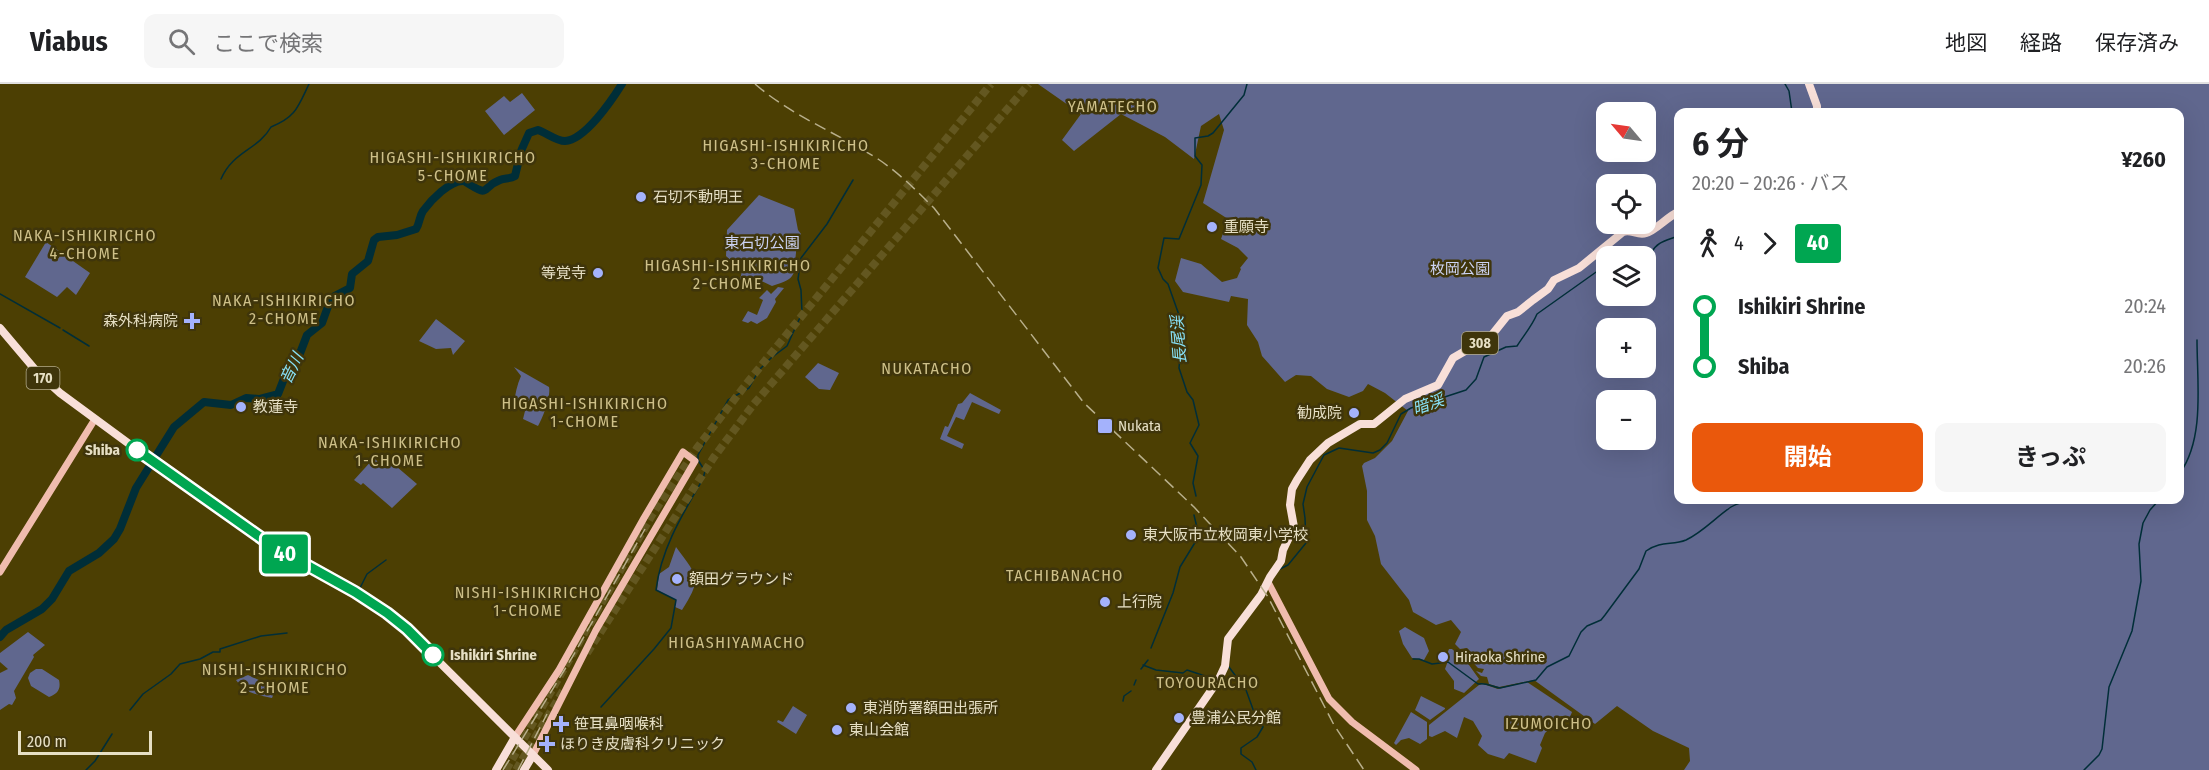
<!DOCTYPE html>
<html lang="ja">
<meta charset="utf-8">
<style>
body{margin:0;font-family:"Fira Sans Condensed","Noto Sans JP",sans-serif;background:#f6f6f6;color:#202124;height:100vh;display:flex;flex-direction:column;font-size:22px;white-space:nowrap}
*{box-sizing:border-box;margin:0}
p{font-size:20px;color:#757577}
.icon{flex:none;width:33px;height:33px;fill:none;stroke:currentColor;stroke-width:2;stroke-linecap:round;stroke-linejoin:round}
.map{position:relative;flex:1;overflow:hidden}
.details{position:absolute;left:1674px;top:24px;width:510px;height:396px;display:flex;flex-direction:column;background:#fff;border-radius:12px;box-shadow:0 6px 24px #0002}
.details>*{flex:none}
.badge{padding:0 12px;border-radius:4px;font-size:21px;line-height:39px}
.needle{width:39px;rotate:299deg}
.fabs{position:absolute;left:1596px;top:18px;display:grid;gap:12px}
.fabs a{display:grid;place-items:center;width:60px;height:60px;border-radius:12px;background:#fff;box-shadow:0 6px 24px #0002;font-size:30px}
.scale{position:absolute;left:18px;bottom:15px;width:134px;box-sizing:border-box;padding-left:6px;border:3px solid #e6dfc4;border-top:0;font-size:16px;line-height:21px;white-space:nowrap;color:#e6dfc4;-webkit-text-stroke:4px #3f350b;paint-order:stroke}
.map>.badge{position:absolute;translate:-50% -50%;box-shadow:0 0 0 3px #fff}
.legs{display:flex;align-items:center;gap:9px;height:66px;padding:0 18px;font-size:20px}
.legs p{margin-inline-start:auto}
.summary{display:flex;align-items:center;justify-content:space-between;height:102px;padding:0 18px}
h1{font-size:33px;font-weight:700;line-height:45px}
.action{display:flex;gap:12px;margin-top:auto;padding:12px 18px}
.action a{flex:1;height:69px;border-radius:12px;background:#ea580c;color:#fff;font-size:24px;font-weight:700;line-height:69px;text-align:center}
.action a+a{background:#f6f6f6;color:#202124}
ul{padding:0 18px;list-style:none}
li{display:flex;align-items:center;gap:21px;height:60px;font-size:22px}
li i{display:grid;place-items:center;width:9px;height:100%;margin:0 8px;background:currentColor}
li i::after{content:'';width:15px;height:15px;margin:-8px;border:4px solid;border-radius:50%;background:#fff}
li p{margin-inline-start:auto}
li:first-child i{background:linear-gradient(#0000 50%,currentColor 0)}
li:last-child i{background:linear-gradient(currentColor 50%,#0000 0)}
header{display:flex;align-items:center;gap:36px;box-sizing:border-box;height:84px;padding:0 30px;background:#fff;border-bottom:2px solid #e0e0e0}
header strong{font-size:28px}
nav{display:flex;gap:33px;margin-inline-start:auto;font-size:21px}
.search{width:420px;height:54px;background:#f6f6f6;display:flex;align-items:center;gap:15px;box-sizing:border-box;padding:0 21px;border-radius:12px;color:#757577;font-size:22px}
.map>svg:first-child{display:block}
.green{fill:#60678e;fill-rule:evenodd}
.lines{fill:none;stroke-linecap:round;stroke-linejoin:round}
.stream{stroke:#002e38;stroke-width:1.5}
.river{stroke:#002e38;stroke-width:8}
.highway-tunnel{stroke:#635720;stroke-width:8;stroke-dasharray:8 4;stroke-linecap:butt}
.major{stroke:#f0bcae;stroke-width:7}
.highway{stroke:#f8dfd8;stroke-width:8}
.rail{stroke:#b8af8b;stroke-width:1.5;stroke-dasharray:12 6;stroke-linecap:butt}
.line-1-casing{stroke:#fff;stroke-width:14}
.line-1{stroke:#00a651;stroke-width:9}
.poi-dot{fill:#a4b2fc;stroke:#3f350b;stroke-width:2}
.stop-1-dot{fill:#fff;stroke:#00a651;stroke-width:3}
.labels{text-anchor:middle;stroke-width:5;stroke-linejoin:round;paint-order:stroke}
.shield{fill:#3f350b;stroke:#b4ac8c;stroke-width:1.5}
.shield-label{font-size:14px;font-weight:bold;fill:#e6dfc4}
.poi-label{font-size:15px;fill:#e6dfc4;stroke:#3f350b;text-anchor:start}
.park-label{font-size:15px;fill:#ccd3f4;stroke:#3f350b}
.stop-label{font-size:15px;font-weight:bold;fill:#e6dfc4;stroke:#3f350b;text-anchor:end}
.neighbourhood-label{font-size:16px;letter-spacing:1.5px;fill:#cec089;stroke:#3f350b}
.water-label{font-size:16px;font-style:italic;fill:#88e2f8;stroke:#3f350b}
</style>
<header>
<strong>Viabus</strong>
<div class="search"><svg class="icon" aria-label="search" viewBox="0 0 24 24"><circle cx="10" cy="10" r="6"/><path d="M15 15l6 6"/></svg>ここで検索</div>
<nav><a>地図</a><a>経路</a><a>保存済み</a></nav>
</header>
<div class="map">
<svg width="2209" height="686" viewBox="0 0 2209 686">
<rect width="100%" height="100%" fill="#4c3f03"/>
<path class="green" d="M1038,0H2209V686H1684L1690,677L1689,664L1653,647L1617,622L1595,640L1534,596L1499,603L1489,600L1487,593L1481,592L1476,587L1482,589L1484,585L1478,584L1469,574L1472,569L1467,564L1460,565L1455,560L1461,548L1451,536L1436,541L1413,528L1409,516L1381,480L1375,452L1367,436V407L1362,382L1364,379L1375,374L1392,357L1408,327L1385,309L1368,300L1363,307L1349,313L1327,305L1311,292L1296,291L1285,298L1262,272L1258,258L1247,241L1248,215L1231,212L1229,218L1183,208L1175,197L1181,174L1201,180L1222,198L1237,194L1241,185L1240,184L1248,174L1238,164L1221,155L1228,135L1203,119L1224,46L1219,30L1201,42L1194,75L1165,53L1121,30L1074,67L1062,56L1081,30ZM1606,28H1646V68H1606ZM1678,28H2180V416H1678ZM1606,100H1646V140H1606ZM1606,172H1646V212H1606ZM1606,244H1646V284H1606ZM1606,316H1646V356H1606Z
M522,9L535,26L504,51L485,27L504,12L510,18Z
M759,111L794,125L798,146L801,150C799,156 796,163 796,169C793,192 798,194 772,202L753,193L748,204L739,200L742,187L726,172L727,146Z
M46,158L90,189L76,211L67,203L57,213L25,193Z
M778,203L784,204L775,215L776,218L767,234L757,240L751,237L748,239L742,237L748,227L757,231L763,216L759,214L767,206L771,210Z
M436,235L465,257L453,271L451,264L436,265L419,257Z
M818,279L839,289L830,306L819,305L805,293Z
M514,283L549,303C551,312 543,334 538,342L523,335L525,327L514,320C515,310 517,301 521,292Z
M970,309L1001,326L999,330L972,318L964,336L956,333L947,352L964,360L962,365L940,355L945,342L948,343L958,320L962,319Z
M374,374L382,382L390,377L417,400L392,424L363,399L361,401L354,396Z
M676,463C697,492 703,493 682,526L675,523L676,516L657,506L659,490L669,483Z
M1405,543L1424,554L1429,567L1424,576L1412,574L1403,560L1399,547Z
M28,548L45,561L33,571L34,573L14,607L16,614L12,621L9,620L0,626V589L8,585L0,578V569Z
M1449,565H1452L1469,581L1479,595L1464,609L1454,605V597L1445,585L1449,574L1447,570Z
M36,585H42L59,596C61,605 58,610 49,613L31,602L28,594L30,589Z
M248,591L276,604L272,614C257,611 245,609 236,596Z
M1527,598L1572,628L1570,633C1567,633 1564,632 1561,632C1553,633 1551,645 1545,649L1540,661L1542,664L1536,679L1509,669L1504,675L1488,670L1478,661L1482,652L1473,637L1464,633L1457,654L1445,647L1432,653L1429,652V641L1479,601L1483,600L1498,605Z
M1421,612L1445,624V625L1430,636L1415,626Z
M793,622L807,631L796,650L777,638L778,636L783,638Z
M1411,628L1427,638V655L1420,660L1409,654L1401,656L1396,661L1394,659Z"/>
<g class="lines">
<path class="stream" d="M1785,0L1789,7L1792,28
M221,95C233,67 258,66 271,43C296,33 298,23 309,0
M1617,172L1623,170L1651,169C1658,157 1666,157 1678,152
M0,210L60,244
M63,246L89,262
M2180,389C2205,354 2197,298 2197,256
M1196,412L1193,399L1198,372L1190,359L1199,341L1193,316L1187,308L1179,284L1181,261L1178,245L1179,231L1168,200L1163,195L1158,184L1164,154L1179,155L1201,101L1202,81L1195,72V54L1208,52L1213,49L1244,11L1247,0
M1280,485L1288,481L1306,459L1305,434L1303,420L1307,403L1324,371L1339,364L1373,369L1380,366L1387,359L1401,330L1411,324L1466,306L1476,295L1484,273L1506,263L1517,262C1524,251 1532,242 1537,230L1606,181
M359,506L367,490L386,476
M1151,564L1173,509L1180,483L1199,452L1194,431
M1413,575H1419L1432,580L1448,578L1478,600C1486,598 1493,603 1500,604L1536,596L1547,583L1569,572L1581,548L1587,542L1601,536L1605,531L1639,485L1646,467C1662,456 1672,462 1686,456C1703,448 1716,433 1731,423C1737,419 1743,419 1748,416
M1143,581L1156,586L1183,589L1187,586L1208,593L1212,597
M1229,583L1246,606L1254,628L1263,643L1257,653L1241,664V670L1252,678L1256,686
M1141,585L1148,576
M1134,601L1136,596
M1123,617L1124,612L1131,607
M601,623L654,565L671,544L676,516L656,506C661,465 682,431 703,395L705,387L698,376V371L728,316L749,304L759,286L771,274L787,262L802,229L801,206L798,195L801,174L827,140L853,96
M130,626L143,610L171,590L180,580L200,575L213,568H220V565L261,552L287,549
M86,686L95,677L112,650
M2084,686L2099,671L2102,665L2109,603L2132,547L2141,497L2139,460L2143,439L2150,426L2159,416"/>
<path class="river" d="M0,553L6,546L42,525L52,515L69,487L99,469L114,455L120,445L136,404L174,343L204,318L231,321L246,314L259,315L278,310L287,287L299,272L307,251L322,239L331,214L350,204L352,190L368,177L374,156L378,153L397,151L416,145C420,139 419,133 423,127C431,116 450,96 464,97C492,115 479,104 500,96C505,94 510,95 515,92L521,67L529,49L538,46C547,49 556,57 565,57C585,56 612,16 622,0"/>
<path class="highway-tunnel" d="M587,569L714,373L753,321L1029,0
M506,686L652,431L697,364L747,299L991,0
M516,686L564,605"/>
<path class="major" d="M0,488L95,335
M1268,498L1329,615L1352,638L1416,686
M515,653L559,586L644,434L683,368L695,377L596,546L533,671"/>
<path class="highway" d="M1809,0L1817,22V28
M0,244L38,289L60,309L132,362L274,463L369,517L404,543L548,686
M496,686L515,653
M524,686L533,671
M1156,686L1219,595L1225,582L1228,555L1261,511L1270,493L1281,477L1283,466L1294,443L1290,421L1292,405L1297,396L1310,376L1328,359L1360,340H1374L1405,315L1438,301L1453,274L1491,252L1507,232L1518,228L1533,216L1548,205L1554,196L1579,184L1623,148C1631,145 1638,152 1646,149C1655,147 1667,133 1678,128"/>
<path class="rail" d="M755,0C792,32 837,49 878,75C899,89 916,106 934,124L1084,319L1194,423L1241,473L1268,513L1334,641L1364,686
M503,686L573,572L645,445
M518,686L547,630"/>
</g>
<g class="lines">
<defs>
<path id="line-1" d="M137,366L274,463L355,508L387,529L407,545L433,571"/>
</defs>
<use href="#line-1" class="line-1-casing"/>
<use href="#line-1" class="line-1"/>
</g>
<g class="poi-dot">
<circle cx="641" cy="113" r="6"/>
<circle cx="1212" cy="143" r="6"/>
<circle cx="598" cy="189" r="6"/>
<path d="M189 228h6v6h6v6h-6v6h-6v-6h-6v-6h6z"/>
<circle cx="241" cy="323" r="6"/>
<circle cx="1354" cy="329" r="6"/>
<rect x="1097" y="334" width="16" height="16" rx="3"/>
<circle cx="1131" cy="451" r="6"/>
<circle cx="677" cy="495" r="6"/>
<circle cx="1105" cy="518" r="6"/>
<circle cx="1443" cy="573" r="6"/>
<circle cx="851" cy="624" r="6"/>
<circle cx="1179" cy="634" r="6"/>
<path d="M558 631h6v6h6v6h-6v6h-6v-6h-6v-6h6z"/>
<circle cx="837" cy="646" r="6"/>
<path d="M544 651h6v6h6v6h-6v6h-6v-6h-6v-6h6z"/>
</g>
<g class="stop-1-dot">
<circle cx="137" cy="366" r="10"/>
<circle cx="433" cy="571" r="10"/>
</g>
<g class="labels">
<g class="shield">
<rect x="1462" y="248" width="36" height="22" rx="4.5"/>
<rect x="26.5" y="283" width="33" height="22" rx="4.5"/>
</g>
<g class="shield-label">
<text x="1480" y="264">308</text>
<text x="43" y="299">170</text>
</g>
<g class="poi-label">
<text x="653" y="118">石切不動明王</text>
<text x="1224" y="148">重願寺</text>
<text x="586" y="194" text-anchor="end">等覚寺</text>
<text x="178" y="242" text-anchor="end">森外科病院</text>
<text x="253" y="328">教蓮寺</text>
<text x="1342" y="334" text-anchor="end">勧成院</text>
<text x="1118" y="347">Nukata</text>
<text x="1143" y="456">東大阪市立枚岡東小学校</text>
<text x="689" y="500">額田グラウンド</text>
<text x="1117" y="523">上行院</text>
<text x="1455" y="578">Hiraoka Shrine</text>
<text x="863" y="629">東消防署額田出張所</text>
<text x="1191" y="639">豊浦公民分館</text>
<text x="574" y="645">笹耳鼻咽喉科</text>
<text x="849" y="651">東山会館</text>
<text x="560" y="665">ほりき皮膚科クリニック</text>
</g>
<g class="park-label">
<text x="762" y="164">東石切公園</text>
<text x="1460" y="190">枚岡公園</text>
</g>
<g class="stop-label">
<text x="120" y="371">Shiba</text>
<text x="450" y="576" text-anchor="start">Ishikiri Shrine</text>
</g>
<g class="neighbourhood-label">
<text x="1113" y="28">YAMATECHO</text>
<text x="786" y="67">HIGASHI-ISHIKIRICHO<tspan x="786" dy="18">3-CHOME</tspan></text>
<text x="453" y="79">HIGASHI-ISHIKIRICHO<tspan x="453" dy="18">5-CHOME</tspan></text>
<text x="85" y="157">NAKA-ISHIKIRICHO<tspan x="85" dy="18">4-CHOME</tspan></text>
<text x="728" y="187">HIGASHI-ISHIKIRICHO<tspan x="728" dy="18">2-CHOME</tspan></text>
<text x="284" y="222">NAKA-ISHIKIRICHO<tspan x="284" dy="18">2-CHOME</tspan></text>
<text x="927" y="290">NUKATACHO</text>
<text x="585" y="325">HIGASHI-ISHIKIRICHO<tspan x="585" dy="18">1-CHOME</tspan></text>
<text x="390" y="364">NAKA-ISHIKIRICHO<tspan x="390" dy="18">1-CHOME</tspan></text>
<text x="1065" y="497">TACHIBANACHO</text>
<text x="528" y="514">NISHI-ISHIKIRICHO<tspan x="528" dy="18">1-CHOME</tspan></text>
<text x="737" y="564">HIGASHIYAMACHO</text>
<text x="275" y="591">NISHI-ISHIKIRICHO<tspan x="275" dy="18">2-CHOME</tspan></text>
<text x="1208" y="604">TOYOURACHO</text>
<text x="1549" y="645">IZUMOICHO</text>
</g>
<g class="water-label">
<text transform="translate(1178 256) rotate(-94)" y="6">長尾渓</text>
<text transform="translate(291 284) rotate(-64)" y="6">音川</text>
<text transform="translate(1428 320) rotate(-20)" y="6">暗渓</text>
</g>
</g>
</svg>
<div class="fabs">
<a><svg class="needle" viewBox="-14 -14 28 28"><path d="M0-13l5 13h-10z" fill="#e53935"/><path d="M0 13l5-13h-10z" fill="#757577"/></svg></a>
<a><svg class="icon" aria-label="locate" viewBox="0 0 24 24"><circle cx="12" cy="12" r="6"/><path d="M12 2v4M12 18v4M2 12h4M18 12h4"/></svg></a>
<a><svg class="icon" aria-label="layers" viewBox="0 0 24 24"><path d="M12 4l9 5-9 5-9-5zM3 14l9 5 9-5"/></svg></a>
<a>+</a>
<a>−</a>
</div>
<div class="scale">200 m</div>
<b class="badge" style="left:285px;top:470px;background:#00a651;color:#fff">40</b>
<section class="details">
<div class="summary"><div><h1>6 分</h1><p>20:20 – 20:26 · バス</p></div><b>¥260</b></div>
<div class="legs"><svg class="icon" aria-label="walk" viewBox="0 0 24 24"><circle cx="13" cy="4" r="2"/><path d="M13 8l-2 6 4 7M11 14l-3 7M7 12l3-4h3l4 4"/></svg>4<svg class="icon" aria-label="forward" viewBox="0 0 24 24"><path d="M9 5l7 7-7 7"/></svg><b class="badge" style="background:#00a651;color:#fff">40</b></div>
<ul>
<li><i style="color:#00a651"></i><b>Ishikiri Shrine</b><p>20:24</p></li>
<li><i style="color:#00a651"></i><b>Shiba</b><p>20:26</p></li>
</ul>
<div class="action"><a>開始</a><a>きっぷ</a></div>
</section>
</div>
